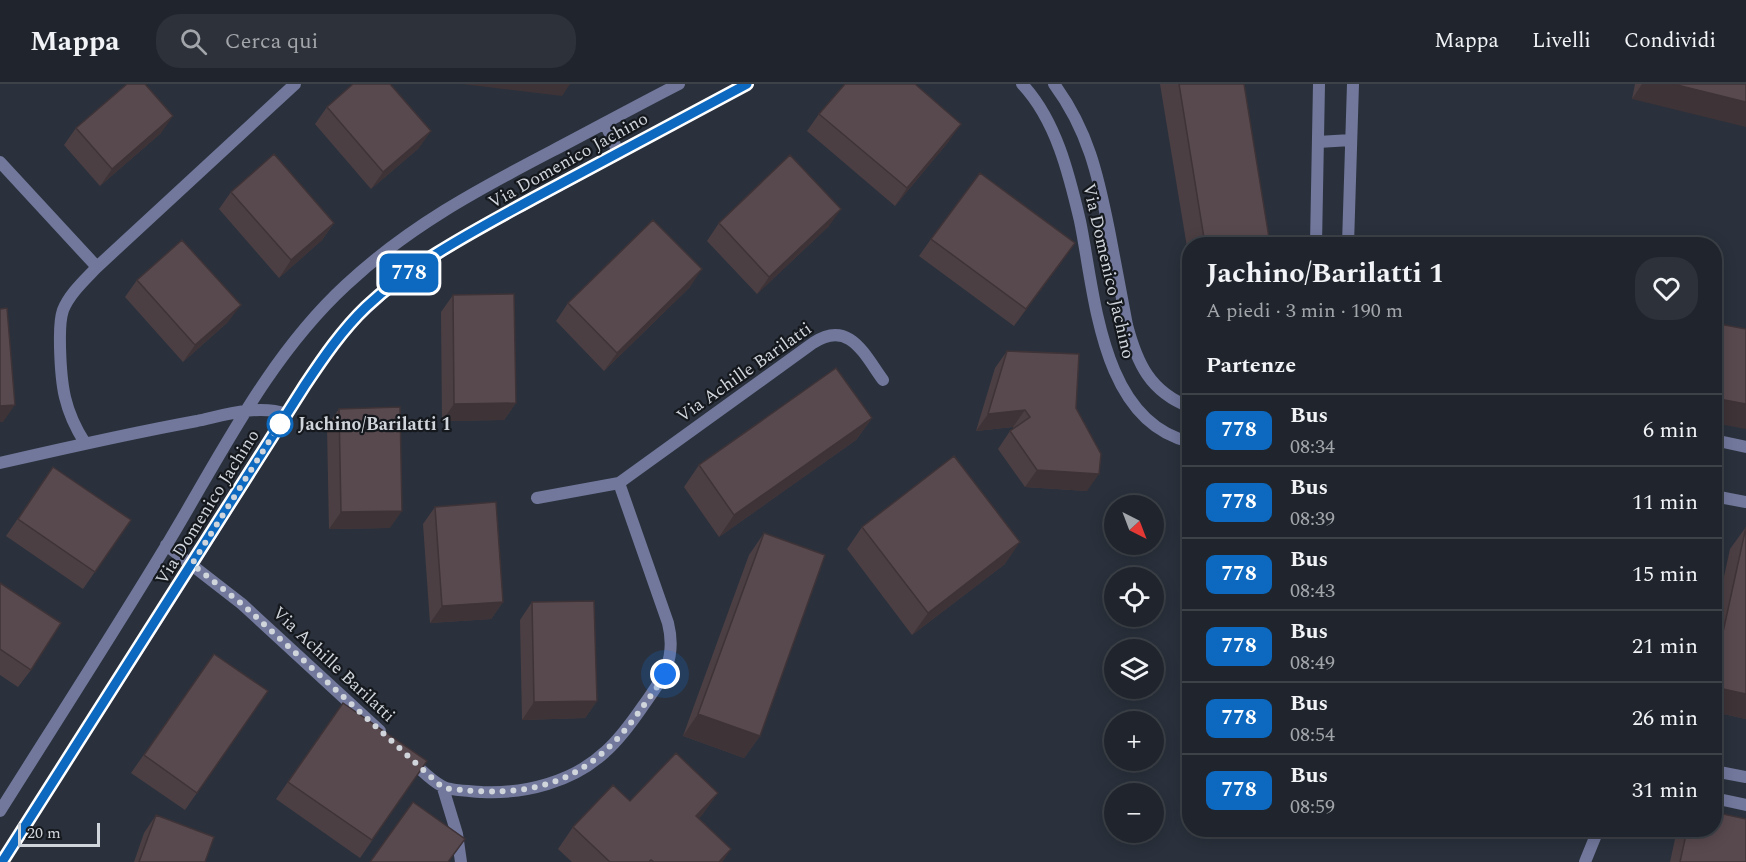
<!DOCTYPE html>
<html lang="it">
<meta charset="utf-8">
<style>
body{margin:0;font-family:Spectral,serif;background:#2d3139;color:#f1f3f6;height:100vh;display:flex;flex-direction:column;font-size:22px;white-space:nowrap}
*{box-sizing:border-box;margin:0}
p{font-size:20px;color:#a2a5aa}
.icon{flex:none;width:33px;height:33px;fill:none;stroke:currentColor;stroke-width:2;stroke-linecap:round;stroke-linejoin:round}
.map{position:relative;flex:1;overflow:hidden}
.sheet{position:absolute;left:1182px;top:153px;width:540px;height:600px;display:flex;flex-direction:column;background:#20252d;border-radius:24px;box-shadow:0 3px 15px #0003,0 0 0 2px #3d4249}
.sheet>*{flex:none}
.badge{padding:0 12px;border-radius:9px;font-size:21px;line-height:39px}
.needle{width:39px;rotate:138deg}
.tools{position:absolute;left:1104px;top:411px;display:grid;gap:12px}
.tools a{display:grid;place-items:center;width:60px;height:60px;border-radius:50%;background:#20252d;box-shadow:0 3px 15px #0003,0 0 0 2px #3d4249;font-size:30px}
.scale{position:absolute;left:18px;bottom:15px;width:82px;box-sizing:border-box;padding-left:6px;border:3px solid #d0d5dc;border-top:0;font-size:16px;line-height:21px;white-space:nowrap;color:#d0d5dc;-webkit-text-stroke:4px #15191e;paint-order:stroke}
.you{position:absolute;width:30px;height:30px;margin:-15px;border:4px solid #fff;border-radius:50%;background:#1a73e8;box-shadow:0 0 0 9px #1a73e833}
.map>.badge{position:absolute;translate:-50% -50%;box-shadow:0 0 0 3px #fff}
h2{padding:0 24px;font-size:22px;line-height:54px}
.round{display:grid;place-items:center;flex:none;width:63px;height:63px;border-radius:24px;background:#2d3139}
.overview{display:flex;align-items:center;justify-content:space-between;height:102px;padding:0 24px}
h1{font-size:28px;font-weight:700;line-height:45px}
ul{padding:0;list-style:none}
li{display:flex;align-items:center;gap:18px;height:72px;padding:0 24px;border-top:2px solid #3d4249}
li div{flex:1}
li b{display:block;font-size:22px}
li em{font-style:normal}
li .badge{min-width:66px;font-weight:700;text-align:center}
header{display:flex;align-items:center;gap:36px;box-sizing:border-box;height:84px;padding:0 30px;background:#20252d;border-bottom:2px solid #3d4249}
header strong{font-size:28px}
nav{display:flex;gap:33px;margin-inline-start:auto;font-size:21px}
.search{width:420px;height:54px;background:#2d3139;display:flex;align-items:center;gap:15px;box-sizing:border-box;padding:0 21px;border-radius:24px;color:#a2a5aa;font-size:22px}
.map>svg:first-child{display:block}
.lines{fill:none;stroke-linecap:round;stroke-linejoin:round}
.lane{stroke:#71789c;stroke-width:12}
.street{stroke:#71789c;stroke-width:12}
.wall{fill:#4c3f43}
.shaded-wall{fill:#3e3337}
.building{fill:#58494e;stroke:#3e3337;stroke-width:1.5}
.line-casing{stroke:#fff;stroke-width:14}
.line{stroke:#0c69bf;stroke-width:9}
.walk{stroke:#d0d5dc;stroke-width:6;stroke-dasharray:0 10.8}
.stop-dot{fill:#fff;stroke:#0c69bf;stroke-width:3}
.labels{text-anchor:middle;stroke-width:4.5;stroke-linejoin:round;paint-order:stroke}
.street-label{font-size:18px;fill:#d0d5dc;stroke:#15191e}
.stop-label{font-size:18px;font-weight:bold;fill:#d0d5dc;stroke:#15191e;text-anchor:start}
</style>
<header>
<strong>Mappa</strong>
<div class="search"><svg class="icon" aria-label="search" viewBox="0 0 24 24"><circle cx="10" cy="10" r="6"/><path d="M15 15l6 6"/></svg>Cerca qui</div>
<nav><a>Mappa</a><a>Livelli</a><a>Condividi</a></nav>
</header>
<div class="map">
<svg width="1746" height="778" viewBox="0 0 1746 778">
<rect width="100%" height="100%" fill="#2a313c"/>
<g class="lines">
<path class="lane" d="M1714,356L1746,363
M1714,687L1746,693"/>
<path class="street" d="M1022,0C1056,36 1069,90 1080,137C1095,209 1100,337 1190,358
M1054,0C1088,46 1098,91 1109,146C1115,178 1121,210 1127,241C1137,279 1150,308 1190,323
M605,39L618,68
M1318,58L1351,56
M0,78L97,183
M1316,160L1319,0
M1348,160L1353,0
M85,359C64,326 61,302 60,263C60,250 59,238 63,226C70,209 85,196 97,183L295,0
M0,379C65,364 131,349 197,337C225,331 258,320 287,330
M1714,412L1746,418
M537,414L619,399
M166,461L242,520L380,647
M410,676C420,684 430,696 442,702C450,707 472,707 482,708C525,710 573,698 605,668C620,655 632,638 643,622C663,594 677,575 668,539L619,399L813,259C849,235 864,270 883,296
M443,704L457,750L461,778
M1714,714L1746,721
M0,727C56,638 114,548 169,457C222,369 269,272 346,201C408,143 477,106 552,67C594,45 636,22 679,0
M2,778L192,481L305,301L327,268L357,233L385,207L409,189L462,154L747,0
M1585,778L1598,746"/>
</g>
<path class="wall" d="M1160,0H1244L1270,160H1190V181Z
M1635,0H1746L1632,15Z
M327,23L419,64L371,105L315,40Z
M819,30L949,57L895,122L807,47Z
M76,44L161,49L100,102L64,61Z
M231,108L334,139L322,156L279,194L219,125Z
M719,139L829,142L757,210L707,157Z
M931,155L1063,176L1014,242L919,172Z
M137,196L228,238L183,278L125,213Z
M690,203L604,287L556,237L568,219Z
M453,211L516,319L504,336L442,337L441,228Z
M1007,267L1076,324L1087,407L1025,403L998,365L1010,347L1014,345L1013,343L976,347L995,284Z
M339,325L390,444L329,445L327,342Z
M872,334L856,356L719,453L684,403L699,381Z
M53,383L131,436L83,505L6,452Z
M435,423L503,518L491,535L430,539L423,440Z
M862,443L1005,480L912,551L847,465Z
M1746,443V635L1714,628V539L1730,465Z
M764,449L760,652L744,674L683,652L749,471Z
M0,499L31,586L18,603L0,591Z
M532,518L597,617L585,634L522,636L520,536Z
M214,570L268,607L185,726L131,689Z
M343,619L427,677L360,774L276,715Z
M718,709L699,734L731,765L722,778H572L558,765L573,743L630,717Z
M156,731L205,778H134L144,749Z
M1677,746H1714L1746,778H1670Z"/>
<path class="shaded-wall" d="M462,0H570L562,12Z
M1642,0H1673L1746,18V43L1632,15Z
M173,32L161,49L100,102L112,85Z
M961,40L949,57L895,122L907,104Z
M431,47L419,64L371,105L383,88Z
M841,125L829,142L757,210L769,193Z
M334,139L322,156L279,194L291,176Z
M1075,159L1063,176L1014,242L1026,225Z
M702,185L690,203L604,287L617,269Z
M241,221L228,238L183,278L195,261Z
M1714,314L1746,320V345L1714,339Z
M516,319L504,336L442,337L454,320Z
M15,321L3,338H0V322Z
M1025,326L1013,343L976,347L988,330Z
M872,334L856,356L719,453L734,431Z
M1037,386L1099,390L1087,407L1025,403Z
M402,427L390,444L329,445L341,428Z
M1020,458L1005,480L912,551L928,529Z
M503,518L491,535L430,539L442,522Z
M1714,603L1746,610V635L1714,628Z
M597,617L585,634L522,636L534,618Z
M698,630L760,652L744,674L683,652Z
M718,709L703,730L681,753L696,732Z
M731,765L722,778H719Z"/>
<path class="building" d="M127,0H145L173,32L112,85L76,44Z
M353,0H390L431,47L383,88L327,23Z
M845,0H915L961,40L907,104L819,30Z
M1179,0H1244L1270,160H1205Z
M1673,0H1746V18Z
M274,70L334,139L291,176L231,108Z
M790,71L841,125L769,193L719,139Z
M980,89L1075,159L1026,225L931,155Z
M653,136L702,185L617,269L568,219Z
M182,156L241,221L195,261L137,196Z
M514,210L516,319L454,320L453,211Z
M7,224L15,321L0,322V225Z
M1714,239L1746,245V320L1714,314Z
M1007,267L1079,270L1076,324L1101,370L1099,390L1037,386L1010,347L1030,333L1025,326L988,330Z
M836,284L872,334L734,431L699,381Z
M400,323L402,427L341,428L339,325Z
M954,372L1020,458L928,529L862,443Z
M53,383L131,436L95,488L18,435Z
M496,418L503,518L442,522L435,423Z
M1746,443V610L1714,603V589Z
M764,449L825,471L760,652L698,630Z
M0,499L61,539L31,586L0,565Z
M594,517L597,617L534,618L532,518Z
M214,570L268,607L197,709L144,671Z
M343,619L427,677L372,756L288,698Z
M676,669L718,709L696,732L731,765L719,778H654L651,776L649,778H610L573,743L613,701L630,717Z
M413,718L465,755L448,778H370Z
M1714,728L1746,735V778H1680L1687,746H1714Z
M156,731L214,753L205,778H139Z"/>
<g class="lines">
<defs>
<path id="line" d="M2,778L305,301C323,274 342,246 366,223C415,177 476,146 534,114C605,76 676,38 747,0"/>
</defs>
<use href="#line" class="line-casing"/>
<use href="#line" class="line"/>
<path class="walk" d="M280,340L192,480L242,520L443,704C530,715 586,702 639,628C648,615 658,603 665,590"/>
</g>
<circle class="stop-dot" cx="280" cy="340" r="12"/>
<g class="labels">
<g class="street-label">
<text transform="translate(568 76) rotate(-29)" y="6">Via Domenico Jachino</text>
<text transform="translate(1109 187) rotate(77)" y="6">Via Domenico Jachino</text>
<text transform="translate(744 288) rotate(-35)" y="6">Via Achille Barilatti</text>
<text transform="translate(207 423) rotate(-58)" y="6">Via Domenico Jachino</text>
<text transform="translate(334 580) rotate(43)" y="6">Via Achille Barilatti</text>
</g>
<g class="stop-label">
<text x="298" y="346">Jachino/Barilatti 1</text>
</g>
</g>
</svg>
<div class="tools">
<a><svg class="needle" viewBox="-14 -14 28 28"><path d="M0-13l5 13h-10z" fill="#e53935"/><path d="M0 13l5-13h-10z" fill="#a2a5aa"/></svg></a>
<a><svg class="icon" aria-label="locate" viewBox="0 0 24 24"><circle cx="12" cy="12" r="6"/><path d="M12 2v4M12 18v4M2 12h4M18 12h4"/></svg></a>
<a><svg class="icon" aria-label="layers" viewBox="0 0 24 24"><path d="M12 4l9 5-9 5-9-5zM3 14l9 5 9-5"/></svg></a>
<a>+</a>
<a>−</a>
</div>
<div class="scale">20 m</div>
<div class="you" style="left:665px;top:590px"></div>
<b class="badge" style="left:409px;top:189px;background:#0c69bf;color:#fff">778</b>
<section class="sheet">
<div class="overview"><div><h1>Jachino/Barilatti 1</h1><p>A piedi · 3 min · 190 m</p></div><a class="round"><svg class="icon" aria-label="heart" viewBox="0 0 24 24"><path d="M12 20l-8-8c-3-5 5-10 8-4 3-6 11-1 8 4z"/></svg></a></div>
<h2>Partenze</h2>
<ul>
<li><span class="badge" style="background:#0c69bf;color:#fff">778</span><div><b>Bus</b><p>08:34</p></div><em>6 min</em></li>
<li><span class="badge" style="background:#0c69bf;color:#fff">778</span><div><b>Bus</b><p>08:39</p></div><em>11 min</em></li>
<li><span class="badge" style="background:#0c69bf;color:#fff">778</span><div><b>Bus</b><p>08:43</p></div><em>15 min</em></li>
<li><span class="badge" style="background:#0c69bf;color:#fff">778</span><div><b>Bus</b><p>08:49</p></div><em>21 min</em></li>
<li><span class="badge" style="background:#0c69bf;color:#fff">778</span><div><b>Bus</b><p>08:54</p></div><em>26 min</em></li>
<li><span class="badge" style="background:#0c69bf;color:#fff">778</span><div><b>Bus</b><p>08:59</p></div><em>31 min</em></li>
</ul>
</section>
</div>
